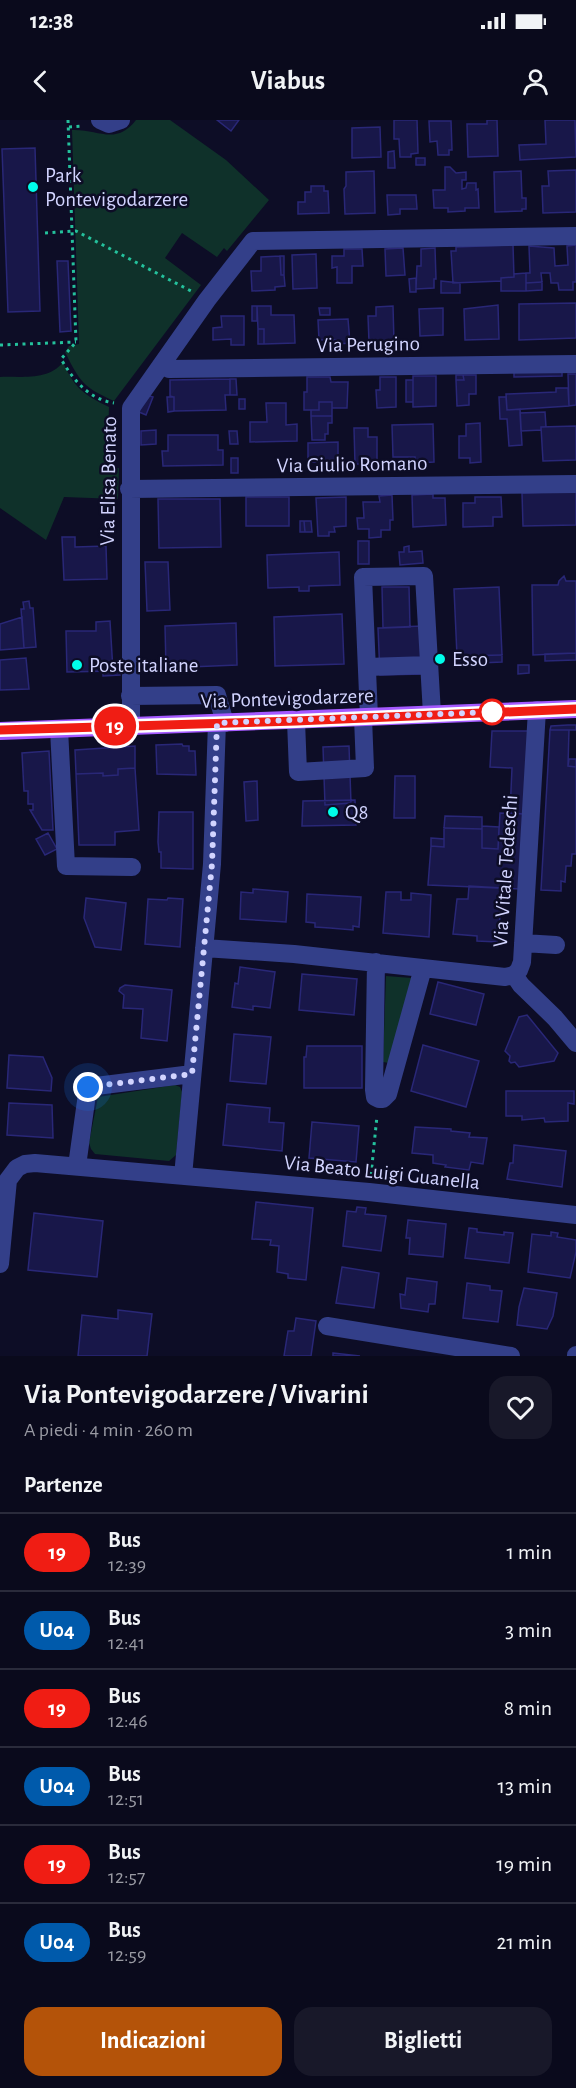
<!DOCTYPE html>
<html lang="it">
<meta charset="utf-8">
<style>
body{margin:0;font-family:"Alegreya Sans",sans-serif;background:#181829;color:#f1f3f6;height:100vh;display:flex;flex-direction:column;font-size:22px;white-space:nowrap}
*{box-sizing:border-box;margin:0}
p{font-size:20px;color:#999aa3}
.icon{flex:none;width:33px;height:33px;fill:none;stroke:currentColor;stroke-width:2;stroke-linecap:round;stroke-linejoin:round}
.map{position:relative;height:1236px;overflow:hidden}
.drawer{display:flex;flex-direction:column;background:#0a0a1c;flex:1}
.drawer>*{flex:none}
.badge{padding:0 12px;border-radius:20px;font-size:21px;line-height:39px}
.you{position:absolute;width:30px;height:30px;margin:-15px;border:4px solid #fff;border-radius:50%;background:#1a73e8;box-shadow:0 0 0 9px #1a73e833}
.map>.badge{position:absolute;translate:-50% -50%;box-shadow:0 0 0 3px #fff}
h2{padding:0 24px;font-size:22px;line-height:54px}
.round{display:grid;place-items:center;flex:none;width:63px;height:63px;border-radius:18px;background:#181829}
.overview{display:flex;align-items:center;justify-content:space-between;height:102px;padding:0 24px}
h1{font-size:28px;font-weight:700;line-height:45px}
.cta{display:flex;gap:12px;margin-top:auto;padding:12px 24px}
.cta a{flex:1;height:69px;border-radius:18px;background:#b45309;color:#fff;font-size:24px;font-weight:700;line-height:69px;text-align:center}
.cta a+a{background:#181829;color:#f1f3f6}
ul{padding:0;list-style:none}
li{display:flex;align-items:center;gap:18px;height:78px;padding:0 24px;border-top:2px solid #2a2b3b}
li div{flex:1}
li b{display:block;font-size:22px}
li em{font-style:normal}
li .badge{min-width:66px;font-weight:700;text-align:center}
.status{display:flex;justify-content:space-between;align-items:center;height:42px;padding:0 30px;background:#0a0a1c;direction:ltr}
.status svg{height:16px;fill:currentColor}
header{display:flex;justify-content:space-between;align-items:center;height:78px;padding:0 24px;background:#0a0a1c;font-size:27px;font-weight:700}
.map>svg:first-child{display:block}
.green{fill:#0f312a}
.building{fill:#181749;stroke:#292777;stroke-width:1.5}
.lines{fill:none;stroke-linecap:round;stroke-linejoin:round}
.path{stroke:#24c19c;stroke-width:3;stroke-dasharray:3 4.5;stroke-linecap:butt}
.minor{stroke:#333f89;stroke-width:18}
.major{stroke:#a459ff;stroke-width:18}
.line-casing{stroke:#fff;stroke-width:14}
.line{stroke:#f01d14;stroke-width:9}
.walk{stroke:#d2d4ff;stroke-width:6;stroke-dasharray:0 10.8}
.poi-dot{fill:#00fdea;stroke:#0d0d26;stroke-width:2}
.stop-dot{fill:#fff;stroke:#f01d14;stroke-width:3}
.labels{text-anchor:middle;stroke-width:5;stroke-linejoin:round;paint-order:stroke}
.poi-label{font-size:21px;fill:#d2d4ff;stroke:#0d0d26;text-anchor:start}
.street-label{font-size:21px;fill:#d2d4ff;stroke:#0d0d26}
</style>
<div class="status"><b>12:38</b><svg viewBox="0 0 49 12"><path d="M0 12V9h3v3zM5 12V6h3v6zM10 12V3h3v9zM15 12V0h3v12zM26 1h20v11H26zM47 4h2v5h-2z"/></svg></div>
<header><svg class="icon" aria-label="back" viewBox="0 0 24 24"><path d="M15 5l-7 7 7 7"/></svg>Viabus<svg class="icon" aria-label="person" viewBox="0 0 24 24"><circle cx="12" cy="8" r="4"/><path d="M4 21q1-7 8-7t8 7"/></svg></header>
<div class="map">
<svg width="576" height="1236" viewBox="0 0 576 1236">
<rect width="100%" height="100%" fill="#0d0d26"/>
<path class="green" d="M136,0H170L226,40L269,80L227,131L224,128L217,137L182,113L165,138L201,165L114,281C83,267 80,262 65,232L69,226L79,224L72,10C99,9 116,26 136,0Z
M63,242C74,268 84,275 109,287L107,347L119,348L118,379L64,377L46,420L0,388V257C21,256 49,261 63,242Z
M386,856L412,858L389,943L383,942Z
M175,965L180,967L182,972L176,1035L169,1041L95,1034L91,1029L89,1023L98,977Z"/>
<path class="building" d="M217,0H239L231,11Z
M394,0H417L418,33L411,34V37H400L399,19H394Z
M487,0H497L498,36L468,37L467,4H487Z
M545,0H575L576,37L520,40L519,25L546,24Z
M429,1H451L452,30H449V35H438L437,21L430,22Z
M380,7L381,37L352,38V8Z
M35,28L40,191L8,192L2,29Z
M394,31L395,48H388V32Z
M416,38H425V45H416Z
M445,47H450L456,53L466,52V60H462V69L466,68L467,63H476V70L478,69L479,88H465V91L448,92V88H434L433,70H445Z
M576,50V92L543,93L542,66H549L548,51Z
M374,51L375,93L345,94L344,69L346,66V52Z
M521,51L522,78H526V89H522V91L495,92L494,52Z
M311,66H324V71H328L329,93L298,94V82H305V72H311Z
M387,75H416L417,89H400V94L388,95Z
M513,125L514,157L501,158V161L453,163L451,131H456V127Z
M576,125V162H573V170H559L558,163H551L550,153H541L542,162L526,163V153H530L529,126L554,128L555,146L568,145L567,126Z
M403,128L405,155L386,156L385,129Z
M435,128L436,159H434V168L416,169L417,146H421V129Z
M344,129H362L363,146H352V163H337V147L332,148V136H344Z
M316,134L317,168L293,169L292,135Z
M280,136L281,155H284L285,166L275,167V170L252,171L251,151H261V137Z
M280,136H284V155H281Z
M57,141H68L71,211L60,212Z
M526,153V171H501V158L514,157V154Z
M416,158V172H410L409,159Z
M441,161L460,163V173H441Z
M542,162V170L526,171V163Z
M576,183V218L519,220V184Z
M498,185L499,219L465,220L464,189Z
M252,186H257V201H252Z
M257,186H271V195H294L295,223L264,224V209H258Z
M393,186L394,222H369L368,196H376V187Z
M319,188H330V195H320Z
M443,188V215L420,216L419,189Z
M221,196H244V225H231V219L213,220V208L222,207Z
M348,199L350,223L337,224L336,220H319L318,200Z
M258,209H264V224H258Z
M562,247V256L514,257V248Z
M568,254H576V285L569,286Z
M456,255H463L464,260H456Z
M463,255H476V274H469V285L457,286L456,260H464Z
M413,256H436V286L413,287Z
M307,257H330L331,262H348L347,288H332V282H319V290H304V272H307Z
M380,257H396V287L377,288L376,270H380Z
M230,259H236L237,275H230Z
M230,259V275H225L226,290L174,291V277L170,276V260Z
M406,260H413V282H406Z
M556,268H568L569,286L507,290L506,274L556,272Z
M146,275L153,277L146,295L139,292Z
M167,277H174V291L168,292Z
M499,277H506L507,290L520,289L522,325L509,326L507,299H500Z
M239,279H245V289H239Z
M319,282H332V296H311V290H319Z
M266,283H286V305L297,304V321L250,322V302H267Z
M545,292L546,307H541V310L521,311L520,293Z
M311,296H332V303H328V314H325V320H312Z
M480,303L481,342L470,343V338H459V316H466V304Z
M433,304L434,342L416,343L415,337H393L392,305Z
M576,306V340L543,341L541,307Z
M354,308H368V317H377V344H355Z
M156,310V324L141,325V311Z
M229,311H237L238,324H230Z
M168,315H218V330H223V345L163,346L162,331H168Z
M338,322V344L326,345V342H308V323Z
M231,338H238V353H231Z
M576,371V405L523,406L522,373Z
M433,374V378H445L446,405L413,407L412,375Z
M392,375L393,400H390V410H381V417L369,418V409H358L357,398H364L363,382H380L379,376Z
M246,377H289V406H246Z
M346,377V406L334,407L335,412H329V416H318L316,378Z
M475,377H501L502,397H493V406L463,407V383H475Z
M158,379H220L221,427L159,428Z
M300,401H304L305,412H300Z
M304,401H311L312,412H305Z
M62,417H75V427L106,426L107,459L64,460Z
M358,421H369V444H358Z
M409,426V432L422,431L423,443L400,445L399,432H404V427Z
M339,432L340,465L309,466V471H299V467L268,468L267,435Z
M145,442H168L170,490L147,491Z
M564,456L566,461H576V533L533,535L532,465H558L559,461Z
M382,467H409L410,507L383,508Z
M499,467L502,535L457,536L454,469Z
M29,481L30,488H33L36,527L24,528L21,489H24L23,482Z
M342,494L344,544L275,546L274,497Z
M22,497L24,528L0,530V504Z
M110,501L113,551L67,552L66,511H96V502Z
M236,503L237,545L166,548L165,506Z
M421,506L423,554L380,555L378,508Z
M576,533V540L545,541V534Z
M502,535V542L457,544V536Z
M26,538L29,569L0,570V540Z
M113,541H120V555L103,556V551H113Z
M518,545H529V553L518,554Z
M568,605H576V610H550L551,606Z
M550,610H569L568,646L576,647V734H572L571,746H566L565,762L561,761V771L541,770Z
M492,611H529L524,694L510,693L512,648L490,647Z
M182,624L183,626H189V631H195L196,655L157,654L156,625Z
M135,626V648L118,649V655L103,656V653L76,654L75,630Z
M349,626L351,683L325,685L323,627Z
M49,631L53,710H42L30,690H33V684H28V671H24L22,633Z
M569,639H576V647L568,646Z
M135,648L139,710L115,712V725H79L76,654L103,653V656L118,655V649Z
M395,656H415V698H394Z
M257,661L258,700L246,701L244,662Z
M355,680L356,705L302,706L303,681Z
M159,692H193V749L161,748V732H159L158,722Z
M500,693L524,694L521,769L428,765L431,726L444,727V708L482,709V728L498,729Z
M445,696L482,697V709L444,708Z
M482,706L499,707L498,729L482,728Z
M48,713L57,729L45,735L36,719Z
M431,718L444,719V727L431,726Z
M469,766L502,768L498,822L477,821V816L453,814L457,779H468Z
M253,769L288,772L286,802L240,799L241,772L253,773Z
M386,772H401V780H411V773L431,775L429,817L383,813Z
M307,774L361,777L359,807L353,806V810L330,808L315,807V803L306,802Z
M86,778L126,783L121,830L95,827L84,798Z
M168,778L183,779L180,827L145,824L148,779L167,780Z
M240,847L275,852L270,888L253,886V890L232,887L235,863L238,864Z
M302,854L357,859L354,895L299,890Z
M438,862L484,874L476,905L430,894Z
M125,865L172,870L167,921L141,918L143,889L123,888L124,875L119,871L120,868Z
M527,895L558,933L554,941L519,947L515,942L511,943L509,941L510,936L505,931L519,897Z
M234,914L271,917L266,964L230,961Z
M423,925L479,941L466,987L411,971Z
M307,926H362V968H304V937H306Z
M9,935L43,937L52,958L51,971L7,968Z
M506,971H574V984L568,983V1001L545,1002L544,998L522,1000V996H506Z
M9,983L52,985L53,1018L7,1015Z
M227,984L270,988L269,1002L284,1003L282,1031L223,1025Z
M312,1002L359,1006L356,1042L309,1038Z
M415,1007L451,1009V1011L470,1013L469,1017L487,1018L483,1044L471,1042L469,1050L445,1047L446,1045L433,1043V1035L412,1033Z
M514,1025L566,1031L562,1067L507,1059L510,1043H513Z
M256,1082L313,1088L306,1160L288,1158V1154L277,1152L279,1126L270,1125L271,1120L252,1119Z
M357,1087L366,1088L365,1094L386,1096L381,1131L343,1126L347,1091L356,1092Z
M34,1093L103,1101L97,1157L28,1150Z
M408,1100L446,1104L443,1137L409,1134L410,1118H406Z
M469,1108L477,1109V1112L504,1115V1112L513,1113L509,1143L465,1138Z
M551,1112L558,1113L557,1117L576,1120V1132L570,1158L528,1152L532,1114L551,1116Z
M342,1147L379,1153L374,1188L336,1183Z
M407,1158L437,1162L435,1184H429L428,1192L401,1188L400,1174L405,1175Z
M467,1163L490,1166V1170L502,1171L498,1202L463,1198Z
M524,1168L557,1173L553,1196L547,1209L517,1205L519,1187Z
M118,1190L152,1194L147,1236H78L82,1195L118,1199Z
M296,1198L316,1201L311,1236H284L288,1211H294Z
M333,1233L360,1236H333Z"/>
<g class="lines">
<path class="path" d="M68,0L76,222L61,239C74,261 89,279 114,283
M69,7L84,6
M45,113L76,111L191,171
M0,225L76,222
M371,1055L377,996"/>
<path class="minor" d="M100,0L109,4L121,0
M161,245L169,249L576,244
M129,369L576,364
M367,547L429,545
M130,576L217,575L225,603
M369,597L363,457L424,456L432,594
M296,601L298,652L365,648L363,598
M131,605V288L207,180L253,121L576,116
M59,609L66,746L132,747
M523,823L556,825
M204,828L294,834L505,857L514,855
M376,842L374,970L375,977L379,979H383L388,974L423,848
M514,855L519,850L522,842L537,590
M514,855L521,865L555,898L576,923
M77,1046L88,967L192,954
M183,1056L212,744L217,603
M0,1144L8,1060L17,1048L25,1044L35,1043L369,1072L576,1095
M327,1206L511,1236
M576,1236V1235"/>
<path class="major" d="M0,611L576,589"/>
</g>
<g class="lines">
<defs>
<path id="line" d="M0,610L296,601L576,589"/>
</defs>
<use href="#line" class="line-casing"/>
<use href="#line" class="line"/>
<path class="walk" d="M88,967L192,954L212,744L217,603L492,592"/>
</g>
<g class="poi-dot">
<circle cx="33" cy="67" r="6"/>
<circle cx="440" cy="539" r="6"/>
<circle cx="77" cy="545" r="6"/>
<circle cx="333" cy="692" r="6"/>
</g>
<circle class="stop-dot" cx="492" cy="592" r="12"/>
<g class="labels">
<g class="poi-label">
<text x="45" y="62">Park<tspan x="45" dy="24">Pontevigodarzere</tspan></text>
<text x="452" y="546">Esso</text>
<text x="89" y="552">Poste italiane</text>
<text x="345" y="699">Q8</text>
</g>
<g class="street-label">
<text transform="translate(368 224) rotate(-1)" y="7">Via Perugino</text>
<text transform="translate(352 344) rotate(-1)" y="7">Via Giulio Romano</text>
<text transform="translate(108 361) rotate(-89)" y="7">Via Elisa Benato</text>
<text transform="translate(287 578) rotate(-2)" y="7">Via Pontevigodarzere</text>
<text transform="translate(505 751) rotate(-86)" y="7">Via Vitale Tedeschi</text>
<text transform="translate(382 1052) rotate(6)" y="7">Via Beato Luigi Guanella</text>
</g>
</g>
</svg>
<div class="you" style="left:88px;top:967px"></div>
<b class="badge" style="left:115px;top:606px;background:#f01d14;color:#fff">19</b>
</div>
<section class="drawer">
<div class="overview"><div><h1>Via Pontevigodarzere / Vivarini</h1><p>A piedi · 4 min · 260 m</p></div><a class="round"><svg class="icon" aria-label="heart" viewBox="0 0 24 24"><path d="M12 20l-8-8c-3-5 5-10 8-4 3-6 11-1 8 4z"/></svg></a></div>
<h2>Partenze</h2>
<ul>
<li><span class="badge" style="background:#f01d14;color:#fff">19</span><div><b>Bus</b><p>12:39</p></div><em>1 min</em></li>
<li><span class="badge" style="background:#005aab;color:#fff">U04</span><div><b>Bus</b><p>12:41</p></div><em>3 min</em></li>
<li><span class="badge" style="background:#f01d14;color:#fff">19</span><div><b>Bus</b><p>12:46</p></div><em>8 min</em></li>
<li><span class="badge" style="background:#005aab;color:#fff">U04</span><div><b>Bus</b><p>12:51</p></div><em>13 min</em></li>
<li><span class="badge" style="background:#f01d14;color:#fff">19</span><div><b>Bus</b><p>12:57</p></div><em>19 min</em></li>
<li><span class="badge" style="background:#005aab;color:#fff">U04</span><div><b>Bus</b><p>12:59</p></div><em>21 min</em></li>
</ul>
<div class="cta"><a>Indicazioni</a><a>Biglietti</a></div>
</section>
